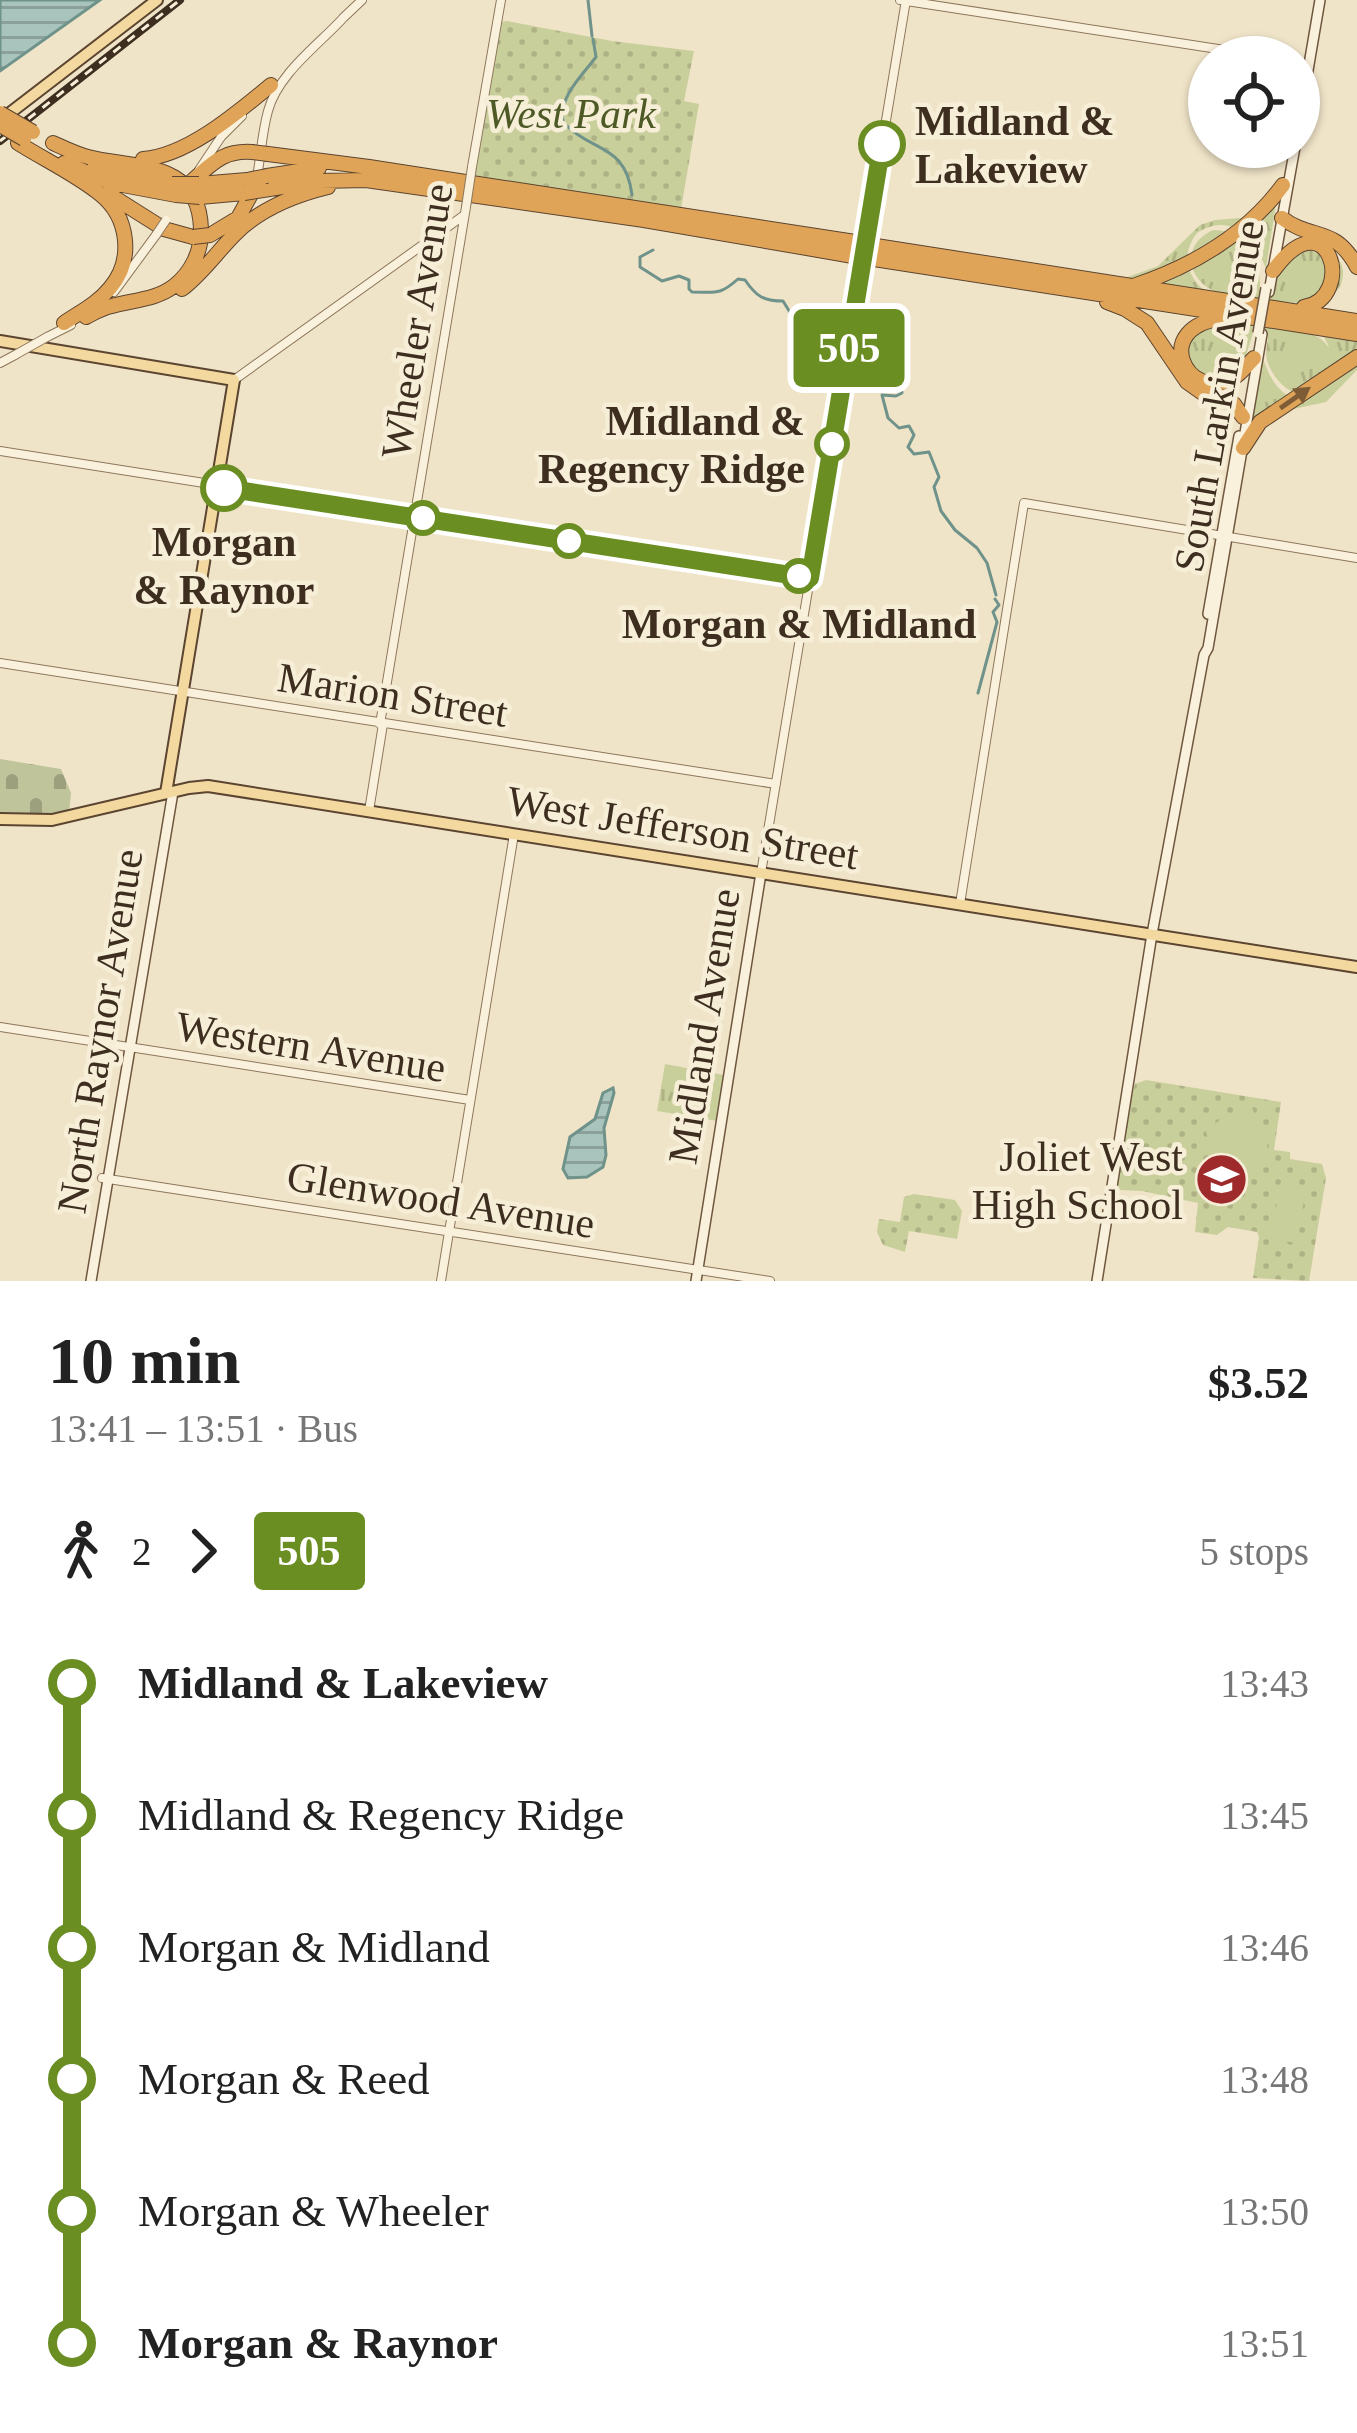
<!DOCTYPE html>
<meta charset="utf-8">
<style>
body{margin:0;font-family:"Times New Roman",serif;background:#f2f2f2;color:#222;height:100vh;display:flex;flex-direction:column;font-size:45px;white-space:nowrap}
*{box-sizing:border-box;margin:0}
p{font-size:39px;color:#767676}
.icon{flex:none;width:66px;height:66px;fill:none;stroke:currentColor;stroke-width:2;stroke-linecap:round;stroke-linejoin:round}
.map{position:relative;height:1281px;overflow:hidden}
.drawer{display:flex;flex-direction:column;background:#fff;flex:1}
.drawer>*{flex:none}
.badge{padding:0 24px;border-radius:9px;font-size:42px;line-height:78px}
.tools{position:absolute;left:1188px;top:36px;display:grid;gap:24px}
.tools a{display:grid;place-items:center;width:132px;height:132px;border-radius:50%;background:#fff;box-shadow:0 3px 9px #0004;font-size:60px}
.map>.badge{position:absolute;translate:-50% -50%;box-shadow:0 0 0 6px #fff}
.legs{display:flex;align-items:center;gap:18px;height:132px;padding:0 48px;font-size:39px}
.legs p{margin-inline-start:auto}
.headline{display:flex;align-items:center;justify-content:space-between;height:204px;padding:0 48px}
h1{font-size:66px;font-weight:700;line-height:90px}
ul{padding:0 48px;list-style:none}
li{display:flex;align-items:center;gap:42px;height:132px;font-size:45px}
li i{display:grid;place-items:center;width:18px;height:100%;margin:0 15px;background:currentColor}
li i::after{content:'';width:30px;height:30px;margin:-15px;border:9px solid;border-radius:50%;background:#fff}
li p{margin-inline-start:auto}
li:first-child i{background:linear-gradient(#0000 50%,currentColor 0)}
li:last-child i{background:linear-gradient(currentColor 50%,#0000 0)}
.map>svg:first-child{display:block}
.grass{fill:url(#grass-tufts)}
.cemetery{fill:url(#cemetery-stones)}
.park{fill:url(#park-dots)}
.pitch{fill:#c9cf9b}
.water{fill:url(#water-rules);stroke:#6f938a;stroke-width:3}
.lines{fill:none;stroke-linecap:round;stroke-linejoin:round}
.stream{stroke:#6f938a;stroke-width:3}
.tertiary-casing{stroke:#8d765c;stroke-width:10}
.secondary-casing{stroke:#6f573f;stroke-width:12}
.primary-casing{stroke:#5b4430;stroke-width:14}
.motorway-casing{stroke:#5b4430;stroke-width:16}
.tertiary{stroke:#faf1dc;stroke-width:8}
.secondary{stroke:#faf1dc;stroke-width:9}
.primary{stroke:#f3d9a0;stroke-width:10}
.motorway{stroke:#e0a458;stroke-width:14}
.rail-casing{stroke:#3d2e20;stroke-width:8}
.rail{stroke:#f7eed8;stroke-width:3;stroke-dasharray:9;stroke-linecap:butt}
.tertiary-bridge-casing{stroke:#8d765c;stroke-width:10;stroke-linecap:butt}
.secondary-bridge-casing{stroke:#6f573f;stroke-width:12;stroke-linecap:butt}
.motorway-bridge-casing{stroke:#5b4430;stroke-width:16;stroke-linecap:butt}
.tertiary-bridge{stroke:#faf1dc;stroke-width:8}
.secondary-bridge{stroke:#faf1dc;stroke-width:9}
.motorway-bridge{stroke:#e0a458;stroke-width:14}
.oneway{fill:#7e5d36}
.line-1-casing{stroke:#fff;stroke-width:27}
.line-1{stroke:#6b8e23;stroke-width:18}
.stop-1-dot{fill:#fff;stroke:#6b8e23;stroke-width:6}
.labels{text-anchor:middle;stroke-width:9;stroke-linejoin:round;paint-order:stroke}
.park-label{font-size:42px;font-style:italic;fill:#4d5a26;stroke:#f7eed8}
.stop-label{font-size:42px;font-weight:bold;fill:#3d2e20;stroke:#f7eed8}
.street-label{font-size:42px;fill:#3d2e20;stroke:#f7eed8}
.poi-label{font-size:42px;fill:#3d2e20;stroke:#f7eed8;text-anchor:end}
</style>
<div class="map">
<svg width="1357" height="1281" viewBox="0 0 1357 1281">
<defs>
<pattern id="grass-tufts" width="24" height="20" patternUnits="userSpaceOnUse" patternTransform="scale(3)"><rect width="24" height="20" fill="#c9cf9b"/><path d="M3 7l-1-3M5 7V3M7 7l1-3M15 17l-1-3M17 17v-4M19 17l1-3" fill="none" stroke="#aeb285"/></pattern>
<pattern id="cemetery-stones" width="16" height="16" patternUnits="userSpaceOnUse" patternTransform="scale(3)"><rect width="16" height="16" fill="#bfc49a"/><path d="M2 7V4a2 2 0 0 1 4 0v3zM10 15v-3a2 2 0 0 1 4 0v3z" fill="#9ca07d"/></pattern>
<pattern id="park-dots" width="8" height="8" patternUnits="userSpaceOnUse" patternTransform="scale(3)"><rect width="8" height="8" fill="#c9cf9b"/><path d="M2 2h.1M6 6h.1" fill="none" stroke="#aeb285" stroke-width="1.8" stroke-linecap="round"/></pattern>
<pattern id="water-rules" width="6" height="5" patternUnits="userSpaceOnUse" patternTransform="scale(3)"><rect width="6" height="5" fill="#a9c4bc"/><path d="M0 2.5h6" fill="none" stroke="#8ba098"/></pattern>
</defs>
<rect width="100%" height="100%" fill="#f0e4c8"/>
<path class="grass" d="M1277,198L1266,268C1254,239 1232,211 1197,233C1181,254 1186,275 1205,291L1125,278L1158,266L1200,225L1215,220L1251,217Z
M1213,230C1254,231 1260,256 1260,290L1275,292L1278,272L1301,247C1310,249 1321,249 1329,252C1348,259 1347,287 1330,297C1308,309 1231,300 1210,289C1201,284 1195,276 1192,267C1188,249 1198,237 1213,230Z
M1231,321C1257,325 1289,324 1314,335C1337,345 1347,383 1319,394C1295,404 1268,377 1266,354C1266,348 1268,342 1268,335L1253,333L1243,365L1219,380L1206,379L1183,357L1194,330Z
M1322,334L1357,338V370L1326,402L1280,412L1249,430L1262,355C1287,441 1357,384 1322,334Z
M665,1064L724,1075L718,1121L657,1111Z"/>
<path class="cemetery" d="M0,759L61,769L71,793L69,813L44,818L0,815Z"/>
<path class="park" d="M507,21L612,41L694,51L684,101L699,104L681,209L475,178L500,22Z
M1146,1080L1281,1102L1274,1150L1290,1152V1159L1322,1164L1326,1178L1309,1281L1253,1278L1259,1237L1257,1232L1228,1227L1217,1235L1195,1232L1198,1203L1142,1191L1119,1190L1117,1187L1132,1094L1135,1084Z
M914,1194L955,1200L962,1211L957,1239L909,1231L905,1252L883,1245L877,1232L879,1219L900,1222L904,1197Z"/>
<path class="pitch" d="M1252,1108L1267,1142L1269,1159C1238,1182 1212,1166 1206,1131L1221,1119Z
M1280,1183L1306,1187L1297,1243L1271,1239Z"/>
<path class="water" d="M0,0H100L0,71Z
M613,1088L614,1093L604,1128L606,1155L603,1167L587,1177L568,1178L563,1169L570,1137L595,1119L603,1093Z"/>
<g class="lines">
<path class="stream" d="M588,0L592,36
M563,122C559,96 581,77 596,57L593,39
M566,125C592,152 626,144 632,195
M653,250L640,257V267L662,281L679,276L689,280V289L692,292C715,292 719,296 738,279L745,280C756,296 763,301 783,301L791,314C810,321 825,331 845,337
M855,340C879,349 900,367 902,393L896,396L882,395L888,418L899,428L909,426L914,435L908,447L914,454L929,452L939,477L934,487L941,511L955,530L977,548L987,563L996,595
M978,693L997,622L993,612L999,605L995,599"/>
<defs>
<path id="tertiary" d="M900,0L1270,57
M343,18L362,0
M472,167L501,0
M199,170L221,137L242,116
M257,177C261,155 262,132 268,111C278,73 320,44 345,16
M114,292L156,235
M47,337L71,325
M0,363L15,355
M234,380L463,216
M0,451L810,578
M0,663L776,784
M380,724L466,207
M369,811L383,724
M761,873L906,0
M960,904L1024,503L1357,558
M0,1027L470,1100
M102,1178L770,1281
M441,1281L514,834"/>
<path id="secondary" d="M1299,123L1320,0
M1269,292L1295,147
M1208,614L1239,436
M91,1281L173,792
M696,1281L761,873
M1097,1281L1152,934L1204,655L1208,648L1262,334"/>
<path id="primary" d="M2,119L157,0
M0,341L234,380L166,793
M0,819L52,820L189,788L208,786L1357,967"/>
<path id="motorway" d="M18,143C45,160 75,174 100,194C129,217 134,260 110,288C98,303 80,312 64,323
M53,143C64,148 76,154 88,157C134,169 199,159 201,229C202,251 191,273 174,286C156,300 132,300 112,306C102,308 94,313 86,317
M268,154L369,167L855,242
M143,159C187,156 237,113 271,85
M64,163L112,183L176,195
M95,166L135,178L172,184
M267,176L319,168
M192,181C212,164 223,150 252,152
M199,184L247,180
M263,190L320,181L366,180L644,220L853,256
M107,193L164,229L193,237
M200,197L244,193
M1282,218C1312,241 1335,225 1357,267
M210,235L238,218L255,187
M876,246L1357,321
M874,259L1357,334
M1273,271C1329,194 1357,298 1304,307
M1136,285C1192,266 1247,234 1283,185
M182,289C203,273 217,252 235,234C260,209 295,195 328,187
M1107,302L1125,309L1147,323L1187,382L1204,394L1234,404L1243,417
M1226,318C1147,325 1188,405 1233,378C1241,374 1247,365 1254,358
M1243,448L1260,422L1357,357"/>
</defs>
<use href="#tertiary" class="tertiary-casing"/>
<use href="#secondary" class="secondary-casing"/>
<use href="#primary" class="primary-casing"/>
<use href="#motorway" class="motorway-casing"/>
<use href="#tertiary" class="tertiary"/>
<use href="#secondary" class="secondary"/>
<use href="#primary" class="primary"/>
<use href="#motorway" class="motorway"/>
<defs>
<path id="rail" d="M0,141L180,0"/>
</defs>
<use href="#rail" class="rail-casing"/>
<use href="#rail" class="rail"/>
<defs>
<path id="tertiary-bridge" d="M466,207L472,167
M156,235L166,220
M15,355L47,337"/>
<path id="secondary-bridge" d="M1258,333L1266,288"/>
<path id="motorway-bridge" d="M0,113L33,132
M0,125L24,139
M252,152L268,154
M247,180L267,176
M172,184H199
M244,193L263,190
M176,195L200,197
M193,237L210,235
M855,242L876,246
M853,256L874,259"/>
</defs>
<use href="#tertiary-bridge" class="tertiary-bridge-casing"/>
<use href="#secondary-bridge" class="secondary-bridge-casing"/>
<use href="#motorway-bridge" class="motorway-bridge-casing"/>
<use href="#tertiary-bridge" class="tertiary-bridge"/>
<use href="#secondary-bridge" class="secondary-bridge"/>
<use href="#motorway-bridge" class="motorway-bridge"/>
</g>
<defs><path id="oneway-solid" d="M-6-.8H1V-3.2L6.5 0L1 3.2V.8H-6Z" transform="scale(3)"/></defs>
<use class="oneway" href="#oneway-solid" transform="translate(1295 398) rotate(-35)"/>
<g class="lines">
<defs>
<path id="line-1" d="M224,488L810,578L882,144"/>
</defs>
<use href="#line-1" class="line-1-casing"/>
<use href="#line-1" class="line-1"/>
</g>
<defs>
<symbol id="school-disc" viewBox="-11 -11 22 22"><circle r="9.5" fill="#9e2a2b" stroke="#f7eed8"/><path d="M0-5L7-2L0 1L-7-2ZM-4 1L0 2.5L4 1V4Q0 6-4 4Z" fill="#fff"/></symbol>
</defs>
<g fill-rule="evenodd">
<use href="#school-disc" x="1192" y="1150" width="59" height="59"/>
</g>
<g class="stop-1-dot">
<circle cx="882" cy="144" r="21"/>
<circle cx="832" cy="444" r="15"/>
<circle cx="224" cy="488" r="21"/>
<circle cx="423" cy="518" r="15"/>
<circle cx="569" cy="541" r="15"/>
<circle cx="799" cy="576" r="15"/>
</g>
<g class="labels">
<g class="park-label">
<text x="571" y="128">West Park</text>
</g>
<g class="stop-label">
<text x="915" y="135" text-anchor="start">Midland &amp;<tspan x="915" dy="48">Lakeview</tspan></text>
<text x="805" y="435" text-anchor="end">Midland &amp;<tspan x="805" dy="48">Regency Ridge</tspan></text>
<text x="224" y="556">Morgan<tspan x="224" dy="48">&amp; Raynor</tspan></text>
<text x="799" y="638">Morgan &amp; Midland</text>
</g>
<g class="street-label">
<text transform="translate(416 321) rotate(-81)" y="15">Wheeler Avenue</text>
<text transform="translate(1218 396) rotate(-80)" y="15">South Larkin Avenue</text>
<text transform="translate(393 694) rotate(9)" y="15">Marion Street</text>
<text transform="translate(683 827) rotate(9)" y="15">West Jefferson Street</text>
<text transform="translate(703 1026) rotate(-81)" y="15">Midland Avenue</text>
<text transform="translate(99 1031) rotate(-81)" y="15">North Raynor Avenue</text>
<text transform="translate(311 1046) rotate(9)" y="15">Western Avenue</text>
<text transform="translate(441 1199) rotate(9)" y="15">Glenwood Avenue</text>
</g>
<g class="poi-label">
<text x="1183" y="1171">Joliet West<tspan x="1183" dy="48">High School</tspan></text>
</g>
</g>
</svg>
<div class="tools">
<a><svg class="icon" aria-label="locate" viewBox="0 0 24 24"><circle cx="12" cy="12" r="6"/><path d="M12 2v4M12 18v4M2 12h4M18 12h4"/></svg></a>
</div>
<b class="badge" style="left:849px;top:348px;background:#6b8e23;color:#fff">505</b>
</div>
<section class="drawer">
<div class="headline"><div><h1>10 min</h1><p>13:41 – 13:51 · Bus</p></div><b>$3.52</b></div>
<div class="legs"><svg class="icon" aria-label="walk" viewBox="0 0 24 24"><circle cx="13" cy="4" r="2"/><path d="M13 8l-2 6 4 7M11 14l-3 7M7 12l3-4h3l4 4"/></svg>2<svg class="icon" aria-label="forward" viewBox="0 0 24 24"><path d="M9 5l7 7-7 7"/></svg><b class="badge" style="background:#6b8e23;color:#fff">505</b><p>5 stops</p></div>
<ul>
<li><i style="color:#6b8e23"></i><b>Midland &amp; Lakeview</b><p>13:43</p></li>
<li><i style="color:#6b8e23"></i><span>Midland &amp; Regency Ridge</span><p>13:45</p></li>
<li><i style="color:#6b8e23"></i><span>Morgan &amp; Midland</span><p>13:46</p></li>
<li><i style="color:#6b8e23"></i><span>Morgan &amp; Reed</span><p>13:48</p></li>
<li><i style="color:#6b8e23"></i><span>Morgan &amp; Wheeler</span><p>13:50</p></li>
<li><i style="color:#6b8e23"></i><b>Morgan &amp; Raynor</b><p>13:51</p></li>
</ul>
</section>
